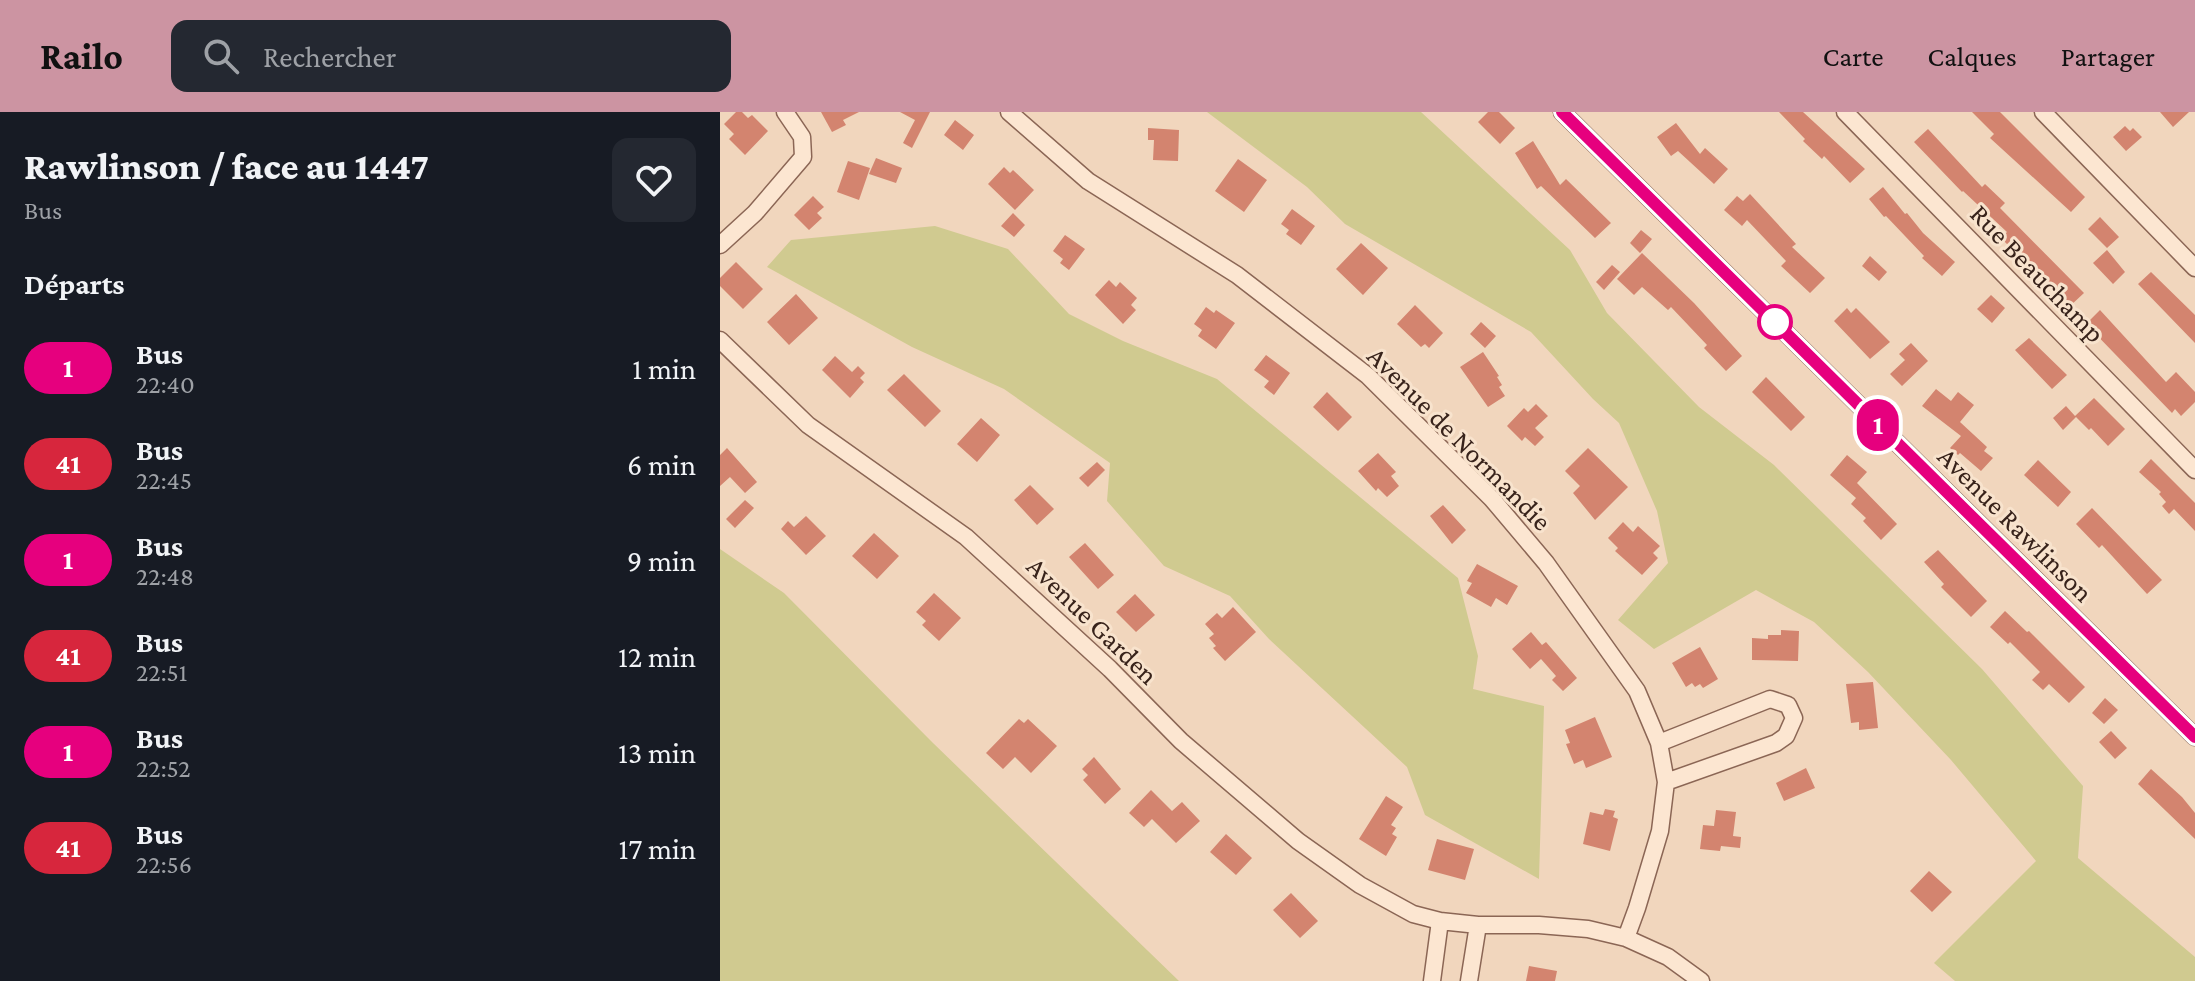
<!DOCTYPE html>
<html lang="fr">
<meta charset="utf-8">
<style>
body{margin:0;font-family:"Crimson Pro",serif;background:#242831;color:#f1f3f6;height:100vh;display:flex;flex-direction:column;font-size:30px;white-space:nowrap}
*{box-sizing:border-box;margin:0}
p{font-size:26px;color:#9ea1a6}
.icon{flex:none;width:44px;height:44px;fill:none;stroke:currentColor;stroke-width:2;stroke-linecap:round;stroke-linejoin:round}
.map{position:relative;flex:1;overflow:hidden}
.side{display:flex;flex-direction:column;background:#171b24;width:720px}
.side>*{flex:none}
.badge{padding:0 16px;border-radius:26px;font-size:28px;line-height:52px}
.map>.badge{position:absolute;translate:-50% -50%;box-shadow:0 0 0 4px #fff}
h2{padding:0 24px;font-size:30px;line-height:72px}
.round{display:grid;place-items:center;flex:none;width:84px;height:84px;border-radius:16px;background:#242831}
.overview{display:flex;align-items:center;justify-content:space-between;height:136px;padding:0 24px}
h1{font-size:38px;font-weight:800;line-height:60px}
ul{padding:0;list-style:none}
li{display:flex;align-items:center;gap:24px;height:96px;padding:0 24px}
li div{flex:1}
li b{display:block;font-size:30px}
li em{font-style:normal}
li .badge{min-width:88px;font-weight:700;text-align:center}
header{display:flex;align-items:center;gap:48px;box-sizing:border-box;height:112px;padding:0 40px;background:#cc94a2;color:#111}
header strong{font-size:38px}
nav{display:flex;gap:44px;margin-inline-start:auto;font-size:28px}
.search{width:560px;height:72px;background:#242831;display:flex;align-items:center;gap:20px;box-sizing:border-box;padding:0 28px;border-radius:16px;color:#9ea1a6;font-size:30px}
main{display:flex;flex:1;min-height:0}
.map>svg:first-child{display:block}
.green{fill:#d0ca90}
.building{fill:#d3846f}
.lines{fill:none;stroke-linecap:round;stroke-linejoin:round}
.minor-casing{stroke:#8b6655;stroke-width:19}
.minor{stroke:#fce6d1;stroke-width:16}
.line-casing{stroke:#fff;stroke-width:18}
.line{stroke:#e6007e;stroke-width:12}
.stop-dot{fill:#fff;stroke:#e6007e;stroke-width:4}
.labels{text-anchor:middle;stroke-width:6;stroke-linejoin:round;paint-order:stroke}
.street-label{font-size:28px;fill:#38231b;stroke:#f8e3cd}
</style>
<header>
<strong>Railo</strong>
<div class="search"><svg class="icon" aria-label="search" viewBox="0 0 24 24"><circle cx="10" cy="10" r="6"/><path d="M15 15l6 6"/></svg>Rechercher</div>
<nav><a>Carte</a><a>Calques</a><a>Partager</a></nav>
</header>
<main>
<section class="side">
<div class="overview"><div><h1>Rawlinson / face au 1447</h1><p>Bus</p></div><a class="round"><svg class="icon" aria-label="heart" viewBox="0 0 24 24"><path d="M12 20l-8-8c-3-5 5-10 8-4 3-6 11-1 8 4z"/></svg></a></div>
<h2>Départs</h2>
<ul>
<li><span class="badge" style="background:#e6007e;color:#fff">1</span><div><b>Bus</b><p>22:40</p></div><em>1 min</em></li>
<li><span class="badge" style="background:#d7263d;color:#fff">41</span><div><b>Bus</b><p>22:45</p></div><em>6 min</em></li>
<li><span class="badge" style="background:#e6007e;color:#fff">1</span><div><b>Bus</b><p>22:48</p></div><em>9 min</em></li>
<li><span class="badge" style="background:#d7263d;color:#fff">41</span><div><b>Bus</b><p>22:51</p></div><em>12 min</em></li>
<li><span class="badge" style="background:#e6007e;color:#fff">1</span><div><b>Bus</b><p>22:52</p></div><em>13 min</em></li>
<li><span class="badge" style="background:#d7263d;color:#fff">41</span><div><b>Bus</b><p>22:56</p></div><em>17 min</em></li>
</ul>
</section>
<div class="map">
<svg width="1475" height="869" viewBox="0 0 1475 869">
<rect width="100%" height="100%" fill="#f1d6bd"/>
<path class="green" d="M487,0H701L850,138L887,201L979,295L1054,353L1262,557L1363,674L1358,746L1475,845V869H1235L1214,851L1316,749L1231,648L1148,560L1094,510L1036,478L934,537L898,508L948,451L937,399L899,311L873,287L811,220L625,112L587,75Z
M215,114L288,137L349,202L403,229L497,267L738,466L758,544L753,577L824,594L819,767L705,703L687,655L549,527L510,484L444,454L387,389L390,351L284,277L192,235L47,155L71,128Z
M0,437L64,481L213,631L459,869H0Z"/>
<path class="building" d="M16,0H22L28,6L32,3L48,19L25,43L9,27L14,22L4,12Z
M101,0H139L123,8L126,13L112,20Z
M180,0H210L192,36L183,31L195,8Z
M768,0H779L795,16L780,32L758,10Z
M1059,0H1083L1145,57L1130,71L1104,44L1102,47L1083,29L1085,27Z
M1252,0H1280L1365,85L1351,100L1270,26L1274,22Z
M1440,0H1469L1453,15Z
M235,8L254,23L243,38L224,23Z
M956,11L980,42L985,36L1008,57L994,72L958,39L951,44L937,25Z
M1405,14L1410,19L1413,16L1422,25L1406,39L1393,25Z
M428,16L459,18L458,49L433,48L434,28H428Z
M1208,17L1262,75L1265,72L1285,91L1280,96L1364,181L1349,195L1281,126L1287,120L1243,79L1242,80L1194,30Z
M813,29L840,73L846,67L891,111L875,126L821,74L817,77L795,41Z
M156,46L182,56L176,71L149,62Z
M518,47L547,68L524,100L495,79Z
M128,49L150,56L139,88L117,80Z
M284,55L290,61L293,58L314,78L295,98L268,72Z
M1163,75L1185,102L1187,101L1203,121L1235,150L1222,164L1202,146L1204,144L1166,104L1164,105L1149,87Z
M1030,82L1076,132L1072,135L1105,166L1090,181L1061,154L1066,149L1027,108L1022,114L1004,98L1017,84L1023,89Z
M93,84L104,95L97,101L102,106L89,118L74,103Z
M572,97L595,114L581,133L566,122L569,118L561,112Z
M293,101L305,113L294,125L281,114Z
M1380,105L1399,125L1387,136L1368,117Z
M921,118L932,127L920,141L910,131Z
M345,123L365,137L349,158L340,151L343,147L333,139Z
M641,131L668,156L643,183L616,157Z
M1387,138L1405,160L1393,172L1373,151Z
M922,141L974,191L1022,244L1006,259L984,236L987,233L951,195L948,198L922,175L914,183L897,167Z
M1150,144L1167,160L1159,169L1142,154Z
M16,150L43,177L23,197L0,174V166Z
M892,153L900,160L884,178L876,170Z
M1431,160L1475,203V231L1418,172Z
M389,168L396,175L400,170L417,186L411,193L416,198L403,212L375,183Z
M76,182L98,206L69,233L47,210Z
M1271,183L1285,196L1272,211L1257,197Z
M695,193L723,221L709,236L705,232L701,235L677,212Z
M486,195L494,201L496,198L515,211L496,237L478,224L482,218L474,212Z
M1127,196L1131,201L1136,196L1170,230L1150,247L1114,209Z
M1380,198L1446,270L1456,260L1475,280V290L1461,304L1455,297L1452,301L1366,212Z
M761,210L776,224L765,236L750,222Z
M1309,226L1347,263L1332,277L1295,238Z
M1191,231L1208,249L1182,274L1170,262L1185,248L1179,242Z
M763,240L779,264L777,265L782,273L779,275L785,284L768,295L740,255Z
M546,243L570,261L554,283L544,275L549,269L534,258Z
M115,244L132,260L138,254L145,261L140,266L144,270L130,286L102,258Z
M184,262L221,299L205,315L167,278Z
M1046,265L1085,305L1071,319L1032,280Z
M1216,277L1231,289L1238,280L1254,293L1240,310L1267,335L1264,339L1273,346L1261,359L1240,341L1238,343L1230,336L1241,324L1202,294Z
M607,280L632,305L618,319L593,295Z
M1374,286L1405,317L1388,334L1371,316L1369,318L1356,305L1343,318L1333,306L1346,294L1355,304Z
M816,292L828,304L815,316L824,325L815,334L805,325L802,329L787,314L804,296L808,300Z
M261,306L280,323L257,350L237,332Z
M7,336L37,370L25,381L10,365L0,374V343Z
M868,336L908,375L875,408L853,381L860,374L845,359Z
M658,341L676,360L671,364L679,374L667,385L658,376L656,379L638,359Z
M1127,343L1147,360L1137,371L1177,412L1161,428L1143,409L1146,406L1131,392L1136,386L1110,363Z
M1431,347L1475,391V419L1454,397L1449,402L1442,394L1446,390L1439,382L1441,380L1419,360Z
M1318,348L1351,380L1338,395L1304,363Z
M377,350L385,358L368,375L359,366Z
M310,373L334,397L317,413L294,388Z
M25,388L34,396L15,416L6,407Z
M723,393L746,418L732,432L710,404Z
M1372,396L1442,468L1427,482L1382,433L1379,436L1356,412Z
M86,404L106,424L86,443L61,417L68,409L74,415Z
M903,410L913,420L918,414L940,434L933,441L938,446L922,463L895,439L898,436L888,426Z
M154,421L179,444L157,467L132,444Z
M365,431L394,463L378,477L349,445Z
M1218,438L1267,489L1251,505L1221,475L1224,472L1204,450Z
M757,452L798,474L787,493L776,486L771,495L746,481L752,471L747,469Z
M214,481L241,506L219,529L202,513L206,509L196,500Z
M415,482L435,503L416,520L396,500Z
M513,495L536,520L505,549L493,536L496,534L489,526L494,522L485,512L497,501L502,506Z
M1285,499L1307,520L1309,519L1365,575L1349,591L1329,572L1323,578L1312,568L1320,560L1290,530L1288,532L1270,515Z
M1061,518L1079,519L1078,549L1032,548V526L1048,527V523H1061Z
M811,520L822,533L826,530L857,566L843,579L832,568L836,564L821,547L810,557L792,537Z
M980,535L998,567L983,576L980,572L975,575L972,571L966,575L952,551Z
M1153,570L1158,616L1139,618V610L1131,611L1126,572Z
M1385,586L1398,598L1384,612L1372,601Z
M875,605L892,645L866,656L863,648L854,652L846,632L850,631L845,618Z
M299,607L304,611L308,607L337,634L311,661L295,645L283,657L266,641Z
M1391,619L1407,636L1395,647L1379,630Z
M374,645L401,677L385,692L363,668L368,663L362,657Z
M1086,656L1095,676L1064,689L1056,671Z
M1431,657L1462,685L1475,701V727L1418,672Z
M431,678L452,699L462,690L480,709L456,731L432,707L424,715L409,701Z
M666,684L683,695L671,713L676,716L672,722L677,725L666,744L639,727Z
M885,697L895,699L893,705L898,707L890,739L863,732L870,700L883,703Z
M996,698L1016,700L1013,724L1021,725L1020,736L1001,734L1000,739L980,737L983,713L994,714Z
M506,722L532,746L516,763L490,740Z
M717,727L754,737L745,768L708,758Z
M1209,759L1232,780L1212,800L1190,779Z
M571,781L598,809L580,826L553,798Z
M809,854L837,859L835,869H806Z"/>
<g class="lines">
<defs>
<path id="minor" d="M289,0L368,69L517,163L648,264L772,387L826,451L917,579L939,631L946,670L940,719L917,796L906,826
M842,0L1475,625
M1125,0L1475,358
M1323,0L1475,156
M0,133L35,101L83,45L82,25L65,0
M0,228L88,313L246,425L390,557L461,629L578,729L640,773L693,802L720,809L758,813H819L868,817L906,826L948,845L981,869
M939,631L1050,587L1068,593L1074,606L1066,624L1056,631L946,670
M712,869L720,809
M749,869L758,813"/>
</defs>
<use href="#minor" class="minor-casing"/>
<use href="#minor" class="minor"/>
</g>
<g class="lines">
<defs>
<path id="line" d="M842,0L1475,625"/>
</defs>
<use href="#line" class="line-casing"/>
<use href="#line" class="line"/>
</g>
<circle class="stop-dot" cx="1055" cy="210" r="16"/>
<g class="labels">
<g class="street-label">
<text transform="translate(1318 161) rotate(46)" y="10">Rue Beauchamp</text>
<text transform="translate(740 326) rotate(45)" y="10">Avenue de Normandie</text>
<text transform="translate(1296 412) rotate(45)" y="10">Avenue Rawlinson</text>
<text transform="translate(373 508) rotate(44)" y="10">Avenue Garden</text>
</g>
</g>
</svg>
<b class="badge" style="left:1158px;top:313px;background:#e6007e;color:#fff">1</b>
</div>
</main>
